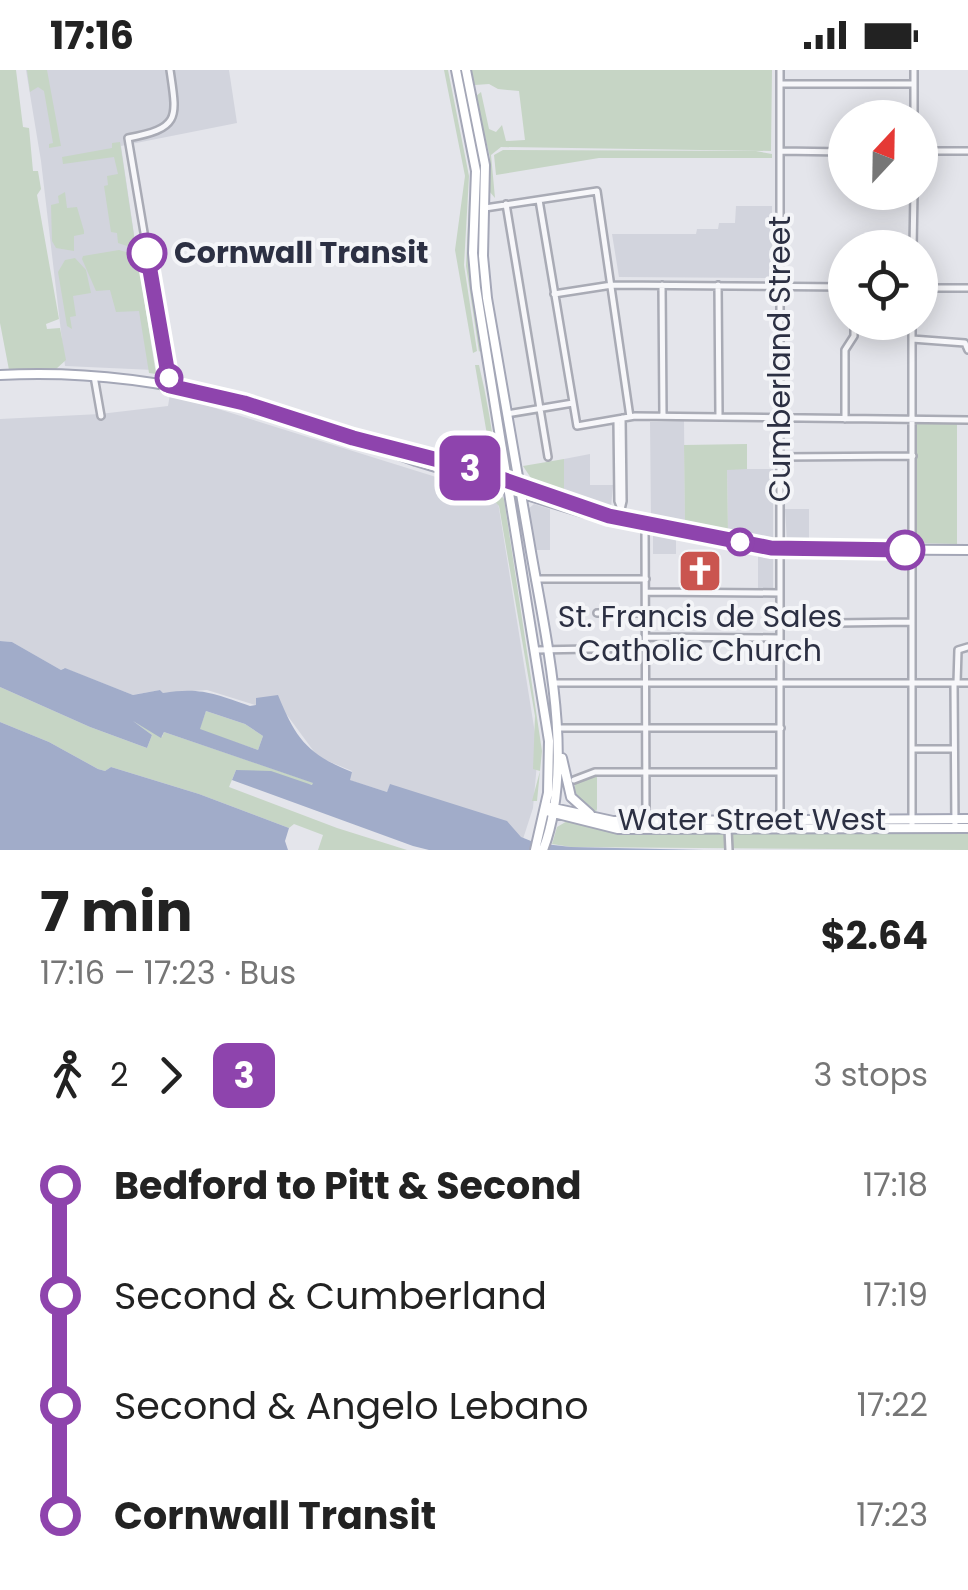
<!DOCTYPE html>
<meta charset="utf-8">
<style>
body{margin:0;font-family:Poppins,sans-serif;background:#f6f6f6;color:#222;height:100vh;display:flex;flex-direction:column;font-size:38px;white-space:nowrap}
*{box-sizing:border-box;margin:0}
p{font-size:32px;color:#767676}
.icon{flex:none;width:55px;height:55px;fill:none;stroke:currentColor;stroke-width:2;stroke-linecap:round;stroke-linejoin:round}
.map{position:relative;height:780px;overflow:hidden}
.sheet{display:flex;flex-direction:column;background:#fff;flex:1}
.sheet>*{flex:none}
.badge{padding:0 20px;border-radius:15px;font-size:35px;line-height:65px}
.needle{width:65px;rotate:22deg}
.buttons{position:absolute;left:828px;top:30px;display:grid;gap:20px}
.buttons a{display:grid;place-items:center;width:110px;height:110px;border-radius:50%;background:#fff;box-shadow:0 5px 25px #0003;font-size:50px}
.map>.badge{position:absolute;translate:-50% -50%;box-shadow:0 0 0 5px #fff}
.legs{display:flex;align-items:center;gap:15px;height:110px;padding:0 40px;font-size:32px}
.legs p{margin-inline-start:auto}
.overview{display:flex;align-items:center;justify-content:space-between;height:170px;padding:0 40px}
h1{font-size:55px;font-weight:700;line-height:75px}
ul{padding:0 40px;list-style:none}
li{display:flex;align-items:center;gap:35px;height:110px;font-size:38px}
li i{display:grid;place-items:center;width:15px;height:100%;margin:0 12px;background:currentColor}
li i::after{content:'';width:25px;height:25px;margin:-12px;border:8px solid;border-radius:50%;background:#fff}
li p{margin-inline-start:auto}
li:first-child i{background:linear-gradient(#0000 50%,currentColor 0)}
li:last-child i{background:linear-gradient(currentColor 50%,#0000 0)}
.status{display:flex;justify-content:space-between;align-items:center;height:70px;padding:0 50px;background:#fff;direction:ltr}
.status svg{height:28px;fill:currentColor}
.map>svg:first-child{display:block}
.built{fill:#d2d4dd}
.green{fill:#c6d5c5}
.water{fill:#a1acc9;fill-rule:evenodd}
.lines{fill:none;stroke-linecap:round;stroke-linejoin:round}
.minor-casing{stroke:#a9abb5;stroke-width:10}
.major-casing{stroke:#a4a7b7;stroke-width:12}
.minor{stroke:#f7f7fa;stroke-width:5}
.major{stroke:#fff;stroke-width:8}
.line-1-casing{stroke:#fff;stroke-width:22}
.line-1{stroke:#8e44ad;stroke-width:15}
.stop-1-dot{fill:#fff;stroke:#8e44ad;stroke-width:5}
.labels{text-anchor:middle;stroke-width:8;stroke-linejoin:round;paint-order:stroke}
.stop-label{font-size:30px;font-weight:bold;fill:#2c3043;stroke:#f4f5f8;text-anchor:start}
.street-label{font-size:30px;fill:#2c3043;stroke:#f4f5f8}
.poi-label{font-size:30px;fill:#2c3043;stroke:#f4f5f8}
</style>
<div class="status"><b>17:16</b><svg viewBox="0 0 49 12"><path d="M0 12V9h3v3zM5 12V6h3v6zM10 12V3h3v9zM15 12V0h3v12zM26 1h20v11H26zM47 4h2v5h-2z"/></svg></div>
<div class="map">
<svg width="968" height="780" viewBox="0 0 968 780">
<rect width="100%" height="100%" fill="#e4e5eb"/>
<path class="built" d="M26,0H229L237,53L121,76L154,300L65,296L41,91Z
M736,136H772V208L619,207L612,164H696L697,159H718L719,153H735Z
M170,324L497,426L538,682L533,738L523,769L390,715L387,722L349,710L352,701L318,687L287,645L207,620L163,623L160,620L133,625L64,598L61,600L12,572L0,571V349L100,344L168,336Z
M684,351L685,454L651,447L650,352Z
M590,384V415H613L611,437L564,420V389Z
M727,399H773V469L728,462Z
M534,434L550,439V480H533L527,440Z
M785,439H809V473L787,472Z
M653,462L676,466V484H653Z
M758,483L773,486V524H758Z"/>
<path class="green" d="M0,0H16L23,57L29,58L33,101H38L41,119L37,125L59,249L46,254L47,259L60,258L66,290L56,299L9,300L0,253Z
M27,0H47L61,76L49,78V74L53,73L44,21L38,17L30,22Z
M444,0H448L469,106L464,195L477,281L473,283L455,180L465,106Z
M469,0H772L771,81L501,77L491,85L495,128L489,121L490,87L475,27L481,22L489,59L496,62L502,55L506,71L525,70L519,21L498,19L489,14L475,15Z
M120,72L136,179L118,173L117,163L111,162L104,116L108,115L107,106L118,104L114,87L63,94L62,87L112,78V73Z
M503,80L756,81L772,84V88H599L496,105L494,85Z
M65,122L67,138L77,137L84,161V164L74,166V181L56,178L52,171L51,135L59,133L58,126Z
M469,130H473L482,278L479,282L466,196Z
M119,180L137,185L156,304L149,303L139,241L116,242L110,220L96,221L82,189L83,186Z
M75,188L86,200L91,223L73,226L76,246L70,247L72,259L67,256L58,202L65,190Z
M475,295H479C487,328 492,361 497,394L491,398L480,394L491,388Z
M916,352L957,353V474L915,473Z
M747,374V399L727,400L728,462L685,454L684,375Z
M564,389V420L531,408L523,396Z
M482,417L499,423L504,429L542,681L537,731H532L540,701L533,699L535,646L499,436Z
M0,617L90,657L147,678L152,665L133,651L162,667L164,662L314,713L313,715L236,700L229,717L337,758L407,780H318L323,765L294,754L289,758L199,724L111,697L105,701L98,699L49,672L0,652Z
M206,641L245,654L263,666L258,680L199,660Z
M597,704V739L596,742L585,738L578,726L574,727L575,712Z
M569,750L612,761H968V780L571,777L552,774L557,757Z"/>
<path class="water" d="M0,571L12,572L61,600L65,598L133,625L160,620L163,623C201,617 215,624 250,636L256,635V628L278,625C296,669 307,684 352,702L350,710L387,722L390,714L507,751L521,767L536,773L571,777L704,780H429L413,776L232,710L236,700L271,701L312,715L313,713L164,662L161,668L133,651L152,665L147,678L90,657L0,617ZM206,641L245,654L263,666L258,680L200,659Z
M0,652L49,672L98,699L105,701L111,697L199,724L289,758L285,771L288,780H0Z"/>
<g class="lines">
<defs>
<path id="minor" d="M170,0C177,48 181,58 128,68L170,316
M780,0V752
M914,0V48
M781,14H913
M780,81L845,82
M920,81H968
M539,130L577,356L635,346L968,350
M506,134L548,387
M485,138L597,121L630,347
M913,178L914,122
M662,215L663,346
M718,215L719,346
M920,218H968
M554,224L612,215L845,217
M912,252V758
M912,269L965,273L968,280
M94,306L101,346
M507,344L573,333
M845,349V280L854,266V252
M617,350L618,431L620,436
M781,387L913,386
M619,448L623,431L622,348
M645,454L646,750
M535,509H646
M646,522L780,523
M597,543H646
M836,553L912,552
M646,567L780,568
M536,580L646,578
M553,613H968
M954,613L955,758
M957,613L958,580L968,577
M559,658H781
M912,679H954
M574,710L595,702H780
M728,759L729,780"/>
<path id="major" d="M456,0L476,101L473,183L476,218L549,671L548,723L535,780
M466,0L485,95L483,186L487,228C501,309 515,389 529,470C544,561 577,692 543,780
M0,305C75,301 150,309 223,327C268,339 312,355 356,369
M353,368L416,391L582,442L771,479L968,480
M394,379L480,401L605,443
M562,688L571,727L590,744
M549,737L613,751L968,749
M550,742L618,759L968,758"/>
</defs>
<use href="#minor" class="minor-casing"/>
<use href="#major" class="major-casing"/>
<use href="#minor" class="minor"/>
<use href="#major" class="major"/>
</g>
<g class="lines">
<defs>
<path id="line-1" d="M147,183L170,316L244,333L353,368L473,399L609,446L771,478L905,480"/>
</defs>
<use href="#line-1" class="line-1-casing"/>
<use href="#line-1" class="line-1"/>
</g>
<defs>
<symbol id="church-square" viewBox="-11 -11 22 22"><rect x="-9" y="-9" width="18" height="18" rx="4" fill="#ca554f" stroke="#f4f5f8"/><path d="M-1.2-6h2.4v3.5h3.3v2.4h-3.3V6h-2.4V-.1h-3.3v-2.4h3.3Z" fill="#fff"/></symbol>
</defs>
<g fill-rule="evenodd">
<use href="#church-square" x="675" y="476" width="50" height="50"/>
</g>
<g class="stop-1-dot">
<circle cx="147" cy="183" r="18"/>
<circle cx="169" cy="308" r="12"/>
<circle cx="740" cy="472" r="12"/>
<circle cx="905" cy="480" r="18"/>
</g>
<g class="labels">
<g class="stop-label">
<text x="174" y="193">Cornwall Transit</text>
</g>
<g class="street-label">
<text transform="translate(780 289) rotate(-90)" y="10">Cumberland Street</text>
<text x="752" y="760">Water Street West</text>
</g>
<g class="poi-label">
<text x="700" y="557">St. Francis de Sales<tspan x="700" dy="34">Catholic Church</tspan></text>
</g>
</g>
</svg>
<div class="buttons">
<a><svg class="needle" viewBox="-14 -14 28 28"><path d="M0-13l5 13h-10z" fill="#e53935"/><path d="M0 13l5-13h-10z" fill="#767676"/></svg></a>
<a><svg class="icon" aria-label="locate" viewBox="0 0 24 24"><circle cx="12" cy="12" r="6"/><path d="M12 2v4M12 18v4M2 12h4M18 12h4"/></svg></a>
</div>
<b class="badge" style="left:470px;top:398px;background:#8e44ad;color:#fff">3</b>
</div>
<section class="sheet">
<div class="overview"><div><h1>7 min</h1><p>17:16 – 17:23 · Bus</p></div><b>$2.64</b></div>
<div class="legs"><svg class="icon" aria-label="walk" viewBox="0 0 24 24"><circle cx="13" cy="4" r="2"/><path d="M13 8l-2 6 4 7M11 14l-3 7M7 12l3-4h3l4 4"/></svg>2<svg class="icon" aria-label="forward" viewBox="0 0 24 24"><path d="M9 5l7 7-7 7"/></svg><b class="badge" style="background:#8e44ad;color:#fff">3</b><p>3 stops</p></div>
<ul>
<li><i style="color:#8e44ad"></i><b>Bedford to Pitt &amp; Second</b><p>17:18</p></li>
<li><i style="color:#8e44ad"></i><span>Second &amp; Cumberland</span><p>17:19</p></li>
<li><i style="color:#8e44ad"></i><span>Second &amp; Angelo Lebano</span><p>17:22</p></li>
<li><i style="color:#8e44ad"></i><b>Cornwall Transit</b><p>17:23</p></li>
</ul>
</section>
